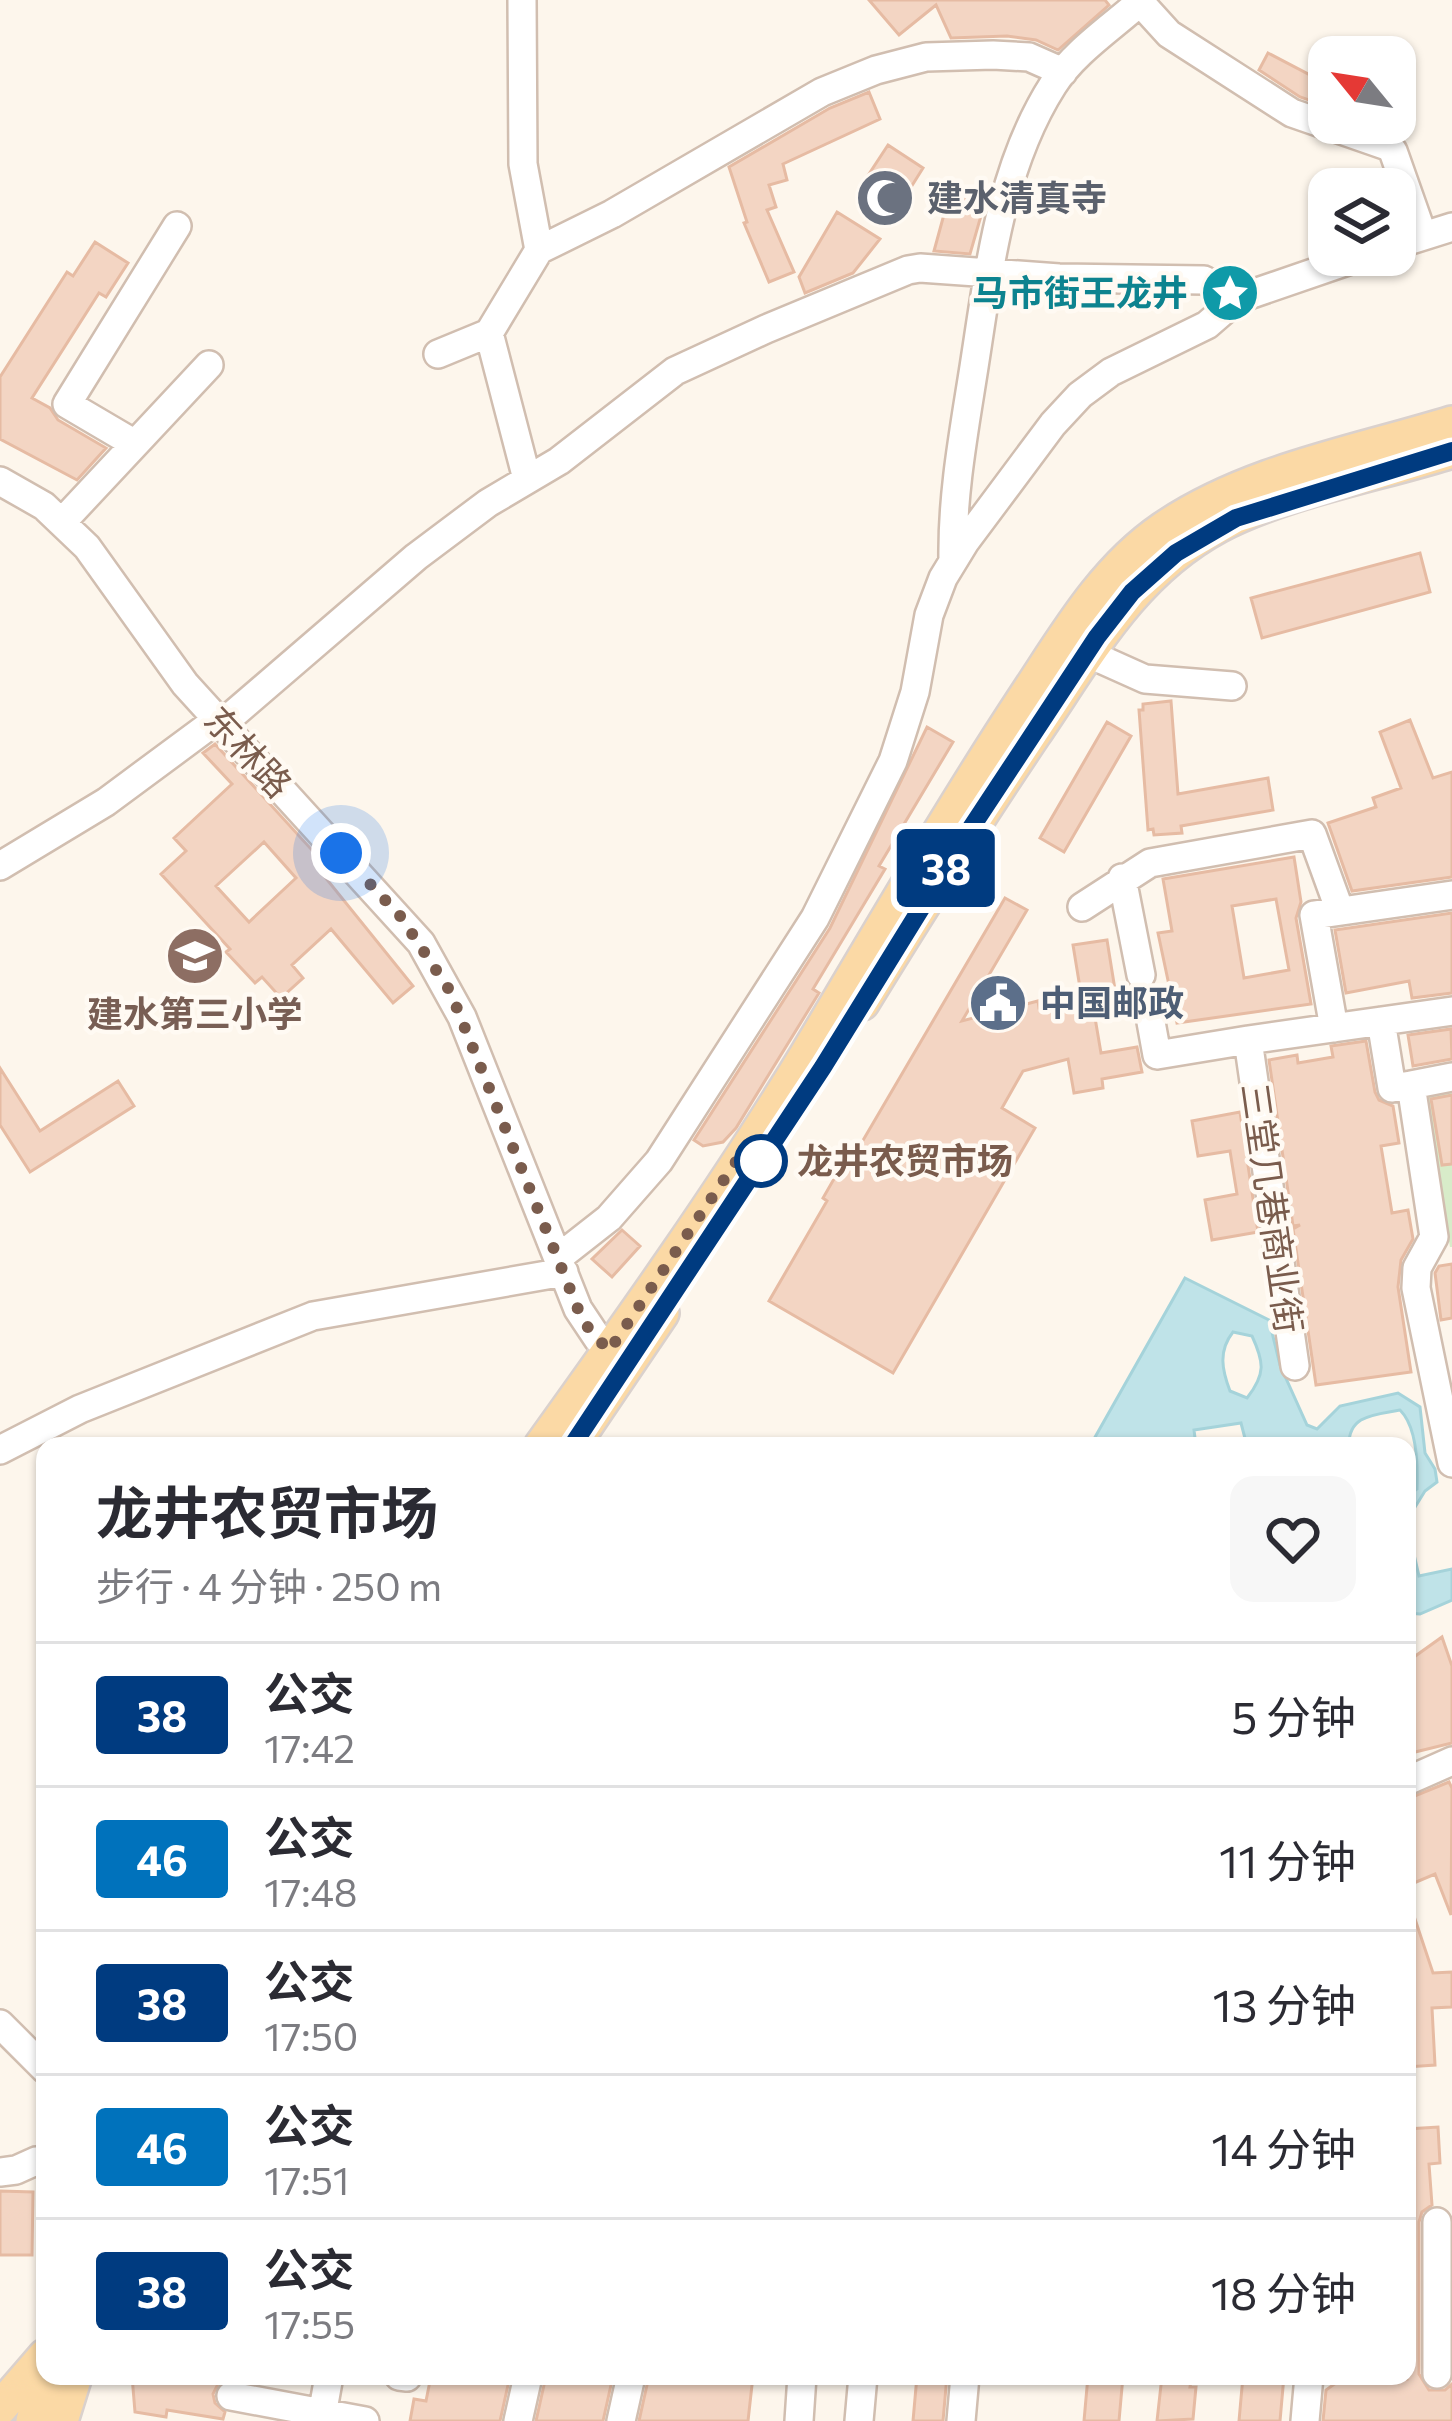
<!DOCTYPE html>
<html lang="zh">
<meta charset="utf-8">
<style>
body{margin:0;font-family:Commissioner,"Noto Sans SC",sans-serif;background:#f7f7f7;color:#2b2b33;height:100vh;display:flex;flex-direction:column;font-size:45px;white-space:nowrap}
*{box-sizing:border-box;margin:0}
p{font-size:39px;color:#7c7c81}
.icon{flex:none;width:66px;height:66px;fill:none;stroke:currentColor;stroke-width:2;stroke-linecap:round;stroke-linejoin:round}
.map{position:relative;flex:1;overflow:hidden}
.sheet{position:absolute;left:36px;top:1437px;width:1380px;height:948px;display:flex;flex-direction:column;background:#fff;border-radius:24px;box-shadow:0 3px 9px #0004}
.sheet>*{flex:none}
.badge{padding:0 24px;border-radius:9px;font-size:42px;line-height:78px}
.needle{width:78px;rotate:300deg}
.controls{position:absolute;left:1308px;top:36px;display:grid;gap:24px}
.controls a{display:grid;place-items:center;width:108px;height:108px;border-radius:24px;background:#fff;box-shadow:0 3px 9px #0004;font-size:60px}
.you{position:absolute;width:60px;height:60px;margin:-30px;border:9px solid #fff;border-radius:50%;background:#1a73e8;box-shadow:0 0 0 18px #1a73e833}
.map>.badge{position:absolute;translate:-50% -50%;box-shadow:0 0 0 6px #fff}
.round{display:grid;place-items:center;flex:none;width:126px;height:126px;border-radius:24px;background:#f7f7f7}
.head{display:flex;align-items:center;justify-content:space-between;height:204px;padding:0 60px}
h1{font-size:57px;font-weight:700;line-height:90px}
ul{padding:0;list-style:none}
li{display:flex;align-items:center;gap:36px;height:144px;padding:0 60px;border-top:3px solid #e1e1e2}
li div{flex:1}
li b{display:block;font-size:45px}
li em{font-style:normal}
li .badge{min-width:132px;font-weight:700;text-align:center}
.map>svg:first-child{display:block}
.green{fill:#d8ecc9}
.water{fill:#bfe3e8;stroke:#a5d3da;stroke-width:3;fill-rule:evenodd}
.building{fill:#f3d5c3;stroke:#e6bba3;stroke-width:3;fill-rule:evenodd}
.lines{fill:none;stroke-linecap:round;stroke-linejoin:round}
.minor-casing{stroke:#d1beb0;stroke-width:32}
.major-casing{stroke:#dad1cd;stroke-width:38}
.minor{stroke:#fff;stroke-width:27}
.major{stroke:#fbd9a5;stroke-width:33}
.line-casing{stroke:#fff;stroke-width:27}
.line{stroke:#003b80;stroke-width:18}
.walk{stroke:#7a5c4d;stroke-width:12;stroke-dasharray:0 21.6}
.stop-dot{fill:#fff;stroke:#003b80;stroke-width:6}
.labels{text-anchor:middle;stroke-width:9;stroke-linejoin:round;paint-order:stroke}
.worship-label{font-size:36px;font-weight:bold;fill:#5b616d;stroke:#fffaf3;text-anchor:start}
.culture-label{font-size:36px;font-weight:bold;fill:#0d838f;stroke:#fffaf3;text-anchor:end}
.street-label{font-size:36px;fill:#7a5c4d;stroke:#fffaf3}
.service-label{font-size:36px;font-weight:bold;fill:#4e5e75;stroke:#fffaf3;text-anchor:start}
.education-label{font-size:36px;font-weight:bold;fill:#785e54;stroke:#fffaf3}
.stop-label{font-size:36px;font-weight:bold;fill:#7a5c4d;stroke:#fffaf3;text-anchor:start}
</style>
<div class="map">
<svg width="1452" height="2421" viewBox="0 0 1452 2421">
<rect width="100%" height="100%" fill="#fdf6ec"/>
<path class="green" d="M1452,1091V1247H1450L1424,1096Z"/>
<path class="water" d="M1185,1278L1269,1320L1280,1365L1307,1425L1317,1429L1340,1406L1398,1393L1420,1407L1425,1453L1435,1469L1437,1482L1425,1491L1412,1512L1407,1513V1496L1417,1489C1418,1464 1417,1427 1400,1410C1374,1415 1348,1415 1349,1446H1294L1285,1441L1247,1446L1241,1423L1194,1430L1196,1446H1090ZM1233,1332L1252,1336C1264,1362 1266,1374 1247,1398L1230,1391C1222,1370 1218,1351 1233,1332Z
M1407,1524L1419,1576L1452,1569V1600L1420,1614L1407,1613Z"/>
<path class="building" d="M869,0H1105L1109,5L1058,50L1036,40L1007,36L951,38L936,5L899,35Z
M1268,53L1329,85V107L1300,97L1259,70Z
M869,92L880,119L783,164L787,180L769,185L776,207L767,210L794,272L769,282L744,223L747,222L729,167L830,108Z
M888,145L923,168L903,200L867,177Z
M952,185L987,195L970,254L934,251Z
M837,212L880,239L853,273L805,293L799,277Z
M95,242L128,263L106,297L99,293L32,398L50,408L58,420L106,448L77,480L0,439V377L67,272L73,276Z
M1420,553L1430,592L1262,638L1251,598Z
M1171,701L1178,794L1268,778L1273,810L1181,826L1182,833L1154,835L1153,829L1148,830L1139,710H1143V704Z
M1410,720L1433,778L1452,772V877L1352,891L1328,823L1376,807L1373,798L1401,788L1380,732Z
M1107,722L1131,736L1064,852L1040,838Z
M927,727L953,742L879,866L885,869L813,989L819,993L736,1128L723,1142L703,1146L694,1140L830,928Z
M215,744L322,861L316,866L413,986L393,1003L331,929L292,965L303,978L281,998L262,977L255,983L226,952L230,949L161,874L186,851L174,838L232,784L203,753ZM264,842L296,878L249,922L216,886Z
M1294,857L1301,902L1296,918L1311,1004L1177,1023L1158,933L1172,931L1163,879ZM1276,899L1289,970L1244,978L1232,906Z
M1005,898L1027,910L962,1021L1038,1001L1039,1008L1082,1000L1073,945L1107,940L1117,1002L1093,1006L1101,1053L1137,1047L1142,1072L1102,1079L1103,1088L1074,1093L1068,1059L1023,1071L1002,1108L1035,1128L893,1373L769,1301L827,1201L823,1198L850,1151L855,1154Z
M1452,913V993L1412,998L1409,981L1346,993L1335,930Z
M1451,1029L1452,1059L1413,1066L1408,1035Z
M1366,1041L1375,1092L1379,1100L1393,1106L1399,1143L1381,1146L1392,1213L1408,1210L1413,1239L1401,1260L1398,1287L1411,1372L1316,1385L1293,1229L1300,1225L1293,1226L1269,1060L1297,1055L1298,1063L1333,1057L1331,1046Z
M0,1068L40,1131L118,1081L134,1106L30,1172L0,1125Z
M1452,1095V1164L1442,1165L1431,1099Z
M1240,1112L1258,1232L1212,1240L1205,1200L1237,1194L1230,1151L1198,1156L1192,1121Z
M622,1230L640,1246L612,1277L592,1259Z
M1452,1264V1318L1441,1320L1435,1273L1439,1266Z
M1442,1637L1452,1666V1743L1407,1754V1702L1413,1701L1407,1662Z
M1449,1782L1452,1788L1451,1915L1435,1874L1407,1886V1799Z
M1407,1904H1410L1433,1973L1452,1972V2007L1432,2008L1435,2065L1407,2067Z
M1438,2127L1440,2163L1429,2164L1432,2205L1422,2212L1419,2222V2374L1429,2390H1445L1452,2384V2421H1323L1326,2390L1340,2380L1407,2379V2129Z
M0,2191L33,2192L32,2255H0Z
M132,2376H231L218,2384L213,2394L215,2403L225,2412L223,2419L167,2410L166,2417L135,2412Z
M431,2376H510L500,2421H410L414,2399L426,2401Z
M546,2376H613L603,2421H536Z
M649,2376H753L748,2421H639Z
M917,2376H947L943,2421H913Z
M1088,2376H1123L1119,2421H1084Z
M1162,2376H1192L1190,2387H1196L1193,2419L1157,2421Z
M1243,2376H1284L1280,2421H1239Z"/>
<g class="lines">
<defs>
<path id="minor" d="M1138,0L1169,34L1292,113L1387,146L1393,151L1423,236
M1395,245L1452,227
M539,250L612,214L822,92L876,70L926,57L993,55L1029,57L1063,72
M489,333L527,479
M438,354L489,333L539,250L523,164L522,0
M135,444L67,404L177,226
M0,481L44,506L87,547L185,684L421,943L462,1017L578,1309L598,1339L626,1361
M63,521L209,365
M953,559C952,494 964,431 974,367C989,271 1000,168 1053,85C1074,52 1111,28 1140,2
M1087,653L1145,679L1232,686
M222,724L416,557L488,503L559,461L675,371L766,329L908,270L920,268L1059,278L1204,280L1237,299
M0,866L106,802L218,719
M1122,878L1141,975
M1082,907L1150,863L1312,834L1340,911
M1149,1011L1157,1055L1248,1040
M1381,1021L1392,1088L1411,1085
M1334,1028L1314,915L1452,895
M1452,1077L1411,1085L1434,1237L1417,1268L1416,1288L1452,1463
M558,1258L609,1218L659,1161L815,918L893,761L915,692L929,615L943,578L965,542L1053,424L1080,395L1111,372L1207,325L1237,299L1365,255
M1295,1366L1248,1040L1452,1011
M0,1450L80,1409L313,1316L564,1272
M1407,1781L1452,1761
M0,2024L45,2069
M0,2172L16,2170L36,2161L45,2163
M1437,2222V2374
M399,2376L407,2377
M231,2396L365,2421
M321,2421L329,2376
M518,2421L528,2376
M621,2421L631,2376
M799,2421L802,2376
M859,2421L863,2376
M961,2421L965,2376
M1305,2421L1309,2376"/>
<path id="major" d="M862,1003C918,912 974,823 1034,734C1088,655 1131,573 1218,526C1284,491 1379,474 1452,451
M541,1446C633,1318 725,1189 807,1054C879,934 948,814 1025,697C1065,637 1102,571 1163,529C1248,471 1355,453 1452,423
M572,1446L662,1313
M0,2408L45,2356
M33,2421L47,2376
M61,2421L75,2376"/>
</defs>
<use href="#minor" class="minor-casing"/>
<use href="#major" class="major-casing"/>
<use href="#minor" class="minor"/>
<use href="#major" class="major"/>
</g>
<g class="lines">
<defs>
<path id="line" d="M572,1446L823,1067L967,834L1097,637L1132,592L1176,553L1236,518L1452,451"/>
</defs>
<use href="#line" class="line-casing"/>
<use href="#line" class="line"/>
<path class="walk" d="M341,853L401,917L450,991L578,1309L585,1324L609,1351L754,1135L761,1161"/>
</g>
<defs>
<symbol id="mosque-disc" viewBox="-11 -11 22 22"><circle r="9.5" fill="#6b7280" stroke="#fffaf3"/><path d="M3.5-4.9A6 6 0 1 0 3.5 4.9A5 5 0 1 1 3.5-4.9Z" fill="#fff"/></symbol>
<symbol id="sight-disc" viewBox="-11 -11 22 22"><circle r="9.5" fill="#0f9aa8" stroke="#fffaf3"/><path d="M0-6L1.8-2.2L6-1.7L2.9 1.2L3.7 5.4L0 3.3L-3.7 5.4L-2.9 1.2L-6-1.7L-1.8-2.2Z" fill="#fff"/></symbol>
<symbol id="school-disc" viewBox="-11 -11 22 22"><circle r="9.5" fill="#8d6e63" stroke="#fffaf3"/><path d="M0-5L7-2L0 1L-7-2ZM-4 1L0 2.5L4 1V4Q0 6-4 4Z" fill="#fff"/></symbol>
<symbol id="civic-disc" viewBox="-11 -11 22 22"><circle r="9.5" fill="#5c6f8a" stroke="#fffaf3"/><path d="M-.6-6.5H3V-4.5H.6V-3L4-1V1h2V6H-6V1h2V-1L-.6-3ZM-1.2 2.5V6h2.4V2.5Z" fill="#fff"/></symbol>
</defs>
<g fill-rule="evenodd">
<use href="#mosque-disc" x="852" y="165" width="66" height="66"/>
<use href="#sight-disc" x="1197" y="260" width="66" height="66"/>
<use href="#school-disc" x="162" y="923" width="66" height="66"/>
<use href="#civic-disc" x="965" y="970" width="66" height="66"/>
</g>
<circle class="stop-dot" cx="761" cy="1161" r="24"/>
<g class="labels">
<g class="worship-label">
<text x="927" y="211">建水清真寺</text>
</g>
<g class="culture-label">
<text x="1188" y="306">马市街王龙井</text>
</g>
<g class="street-label">
<text transform="translate(248 752) rotate(47)" y="13">东林路</text>
<text transform="translate(1272 1208) rotate(82)" y="13">三堂几巷商业街</text>
</g>
<g class="service-label">
<text x="1040" y="1016">中国邮政</text>
</g>
<g class="education-label">
<text x="195" y="1027">建水第三小学</text>
</g>
<g class="stop-label">
<text x="797" y="1174">龙井农贸市场</text>
</g>
</g>
</svg>
<div class="controls">
<a><svg class="needle" viewBox="-14 -14 28 28"><path d="M0-13l5 13h-10z" fill="#e53935"/><path d="M0 13l5-13h-10z" fill="#7c7c81"/></svg></a>
<a><svg class="icon" aria-label="layers" viewBox="0 0 24 24"><path d="M12 4l9 5-9 5-9-5zM3 14l9 5 9-5"/></svg></a>
</div>
<div class="you" style="left:341px;top:853px"></div>
<b class="badge" style="left:946px;top:868px;background:#003b80;color:#fff">38</b>
<section class="sheet">
<div class="head"><div><h1>龙井农贸市场</h1><p>步行 · 4 分钟 · 250 m</p></div><a class="round"><svg class="icon" aria-label="heart" viewBox="0 0 24 24"><path d="M12 20l-8-8c-3-5 5-10 8-4 3-6 11-1 8 4z"/></svg></a></div>
<ul>
<li><span class="badge" style="background:#003b80;color:#fff">38</span><div><b>公交</b><p>17:42</p></div><em>5 分钟</em></li>
<li><span class="badge" style="background:#0072bc;color:#fff">46</span><div><b>公交</b><p>17:48</p></div><em>11 分钟</em></li>
<li><span class="badge" style="background:#003b80;color:#fff">38</span><div><b>公交</b><p>17:50</p></div><em>13 分钟</em></li>
<li><span class="badge" style="background:#0072bc;color:#fff">46</span><div><b>公交</b><p>17:51</p></div><em>14 分钟</em></li>
<li><span class="badge" style="background:#003b80;color:#fff">38</span><div><b>公交</b><p>17:55</p></div><em>18 分钟</em></li>
</ul>
</section>
</div>
